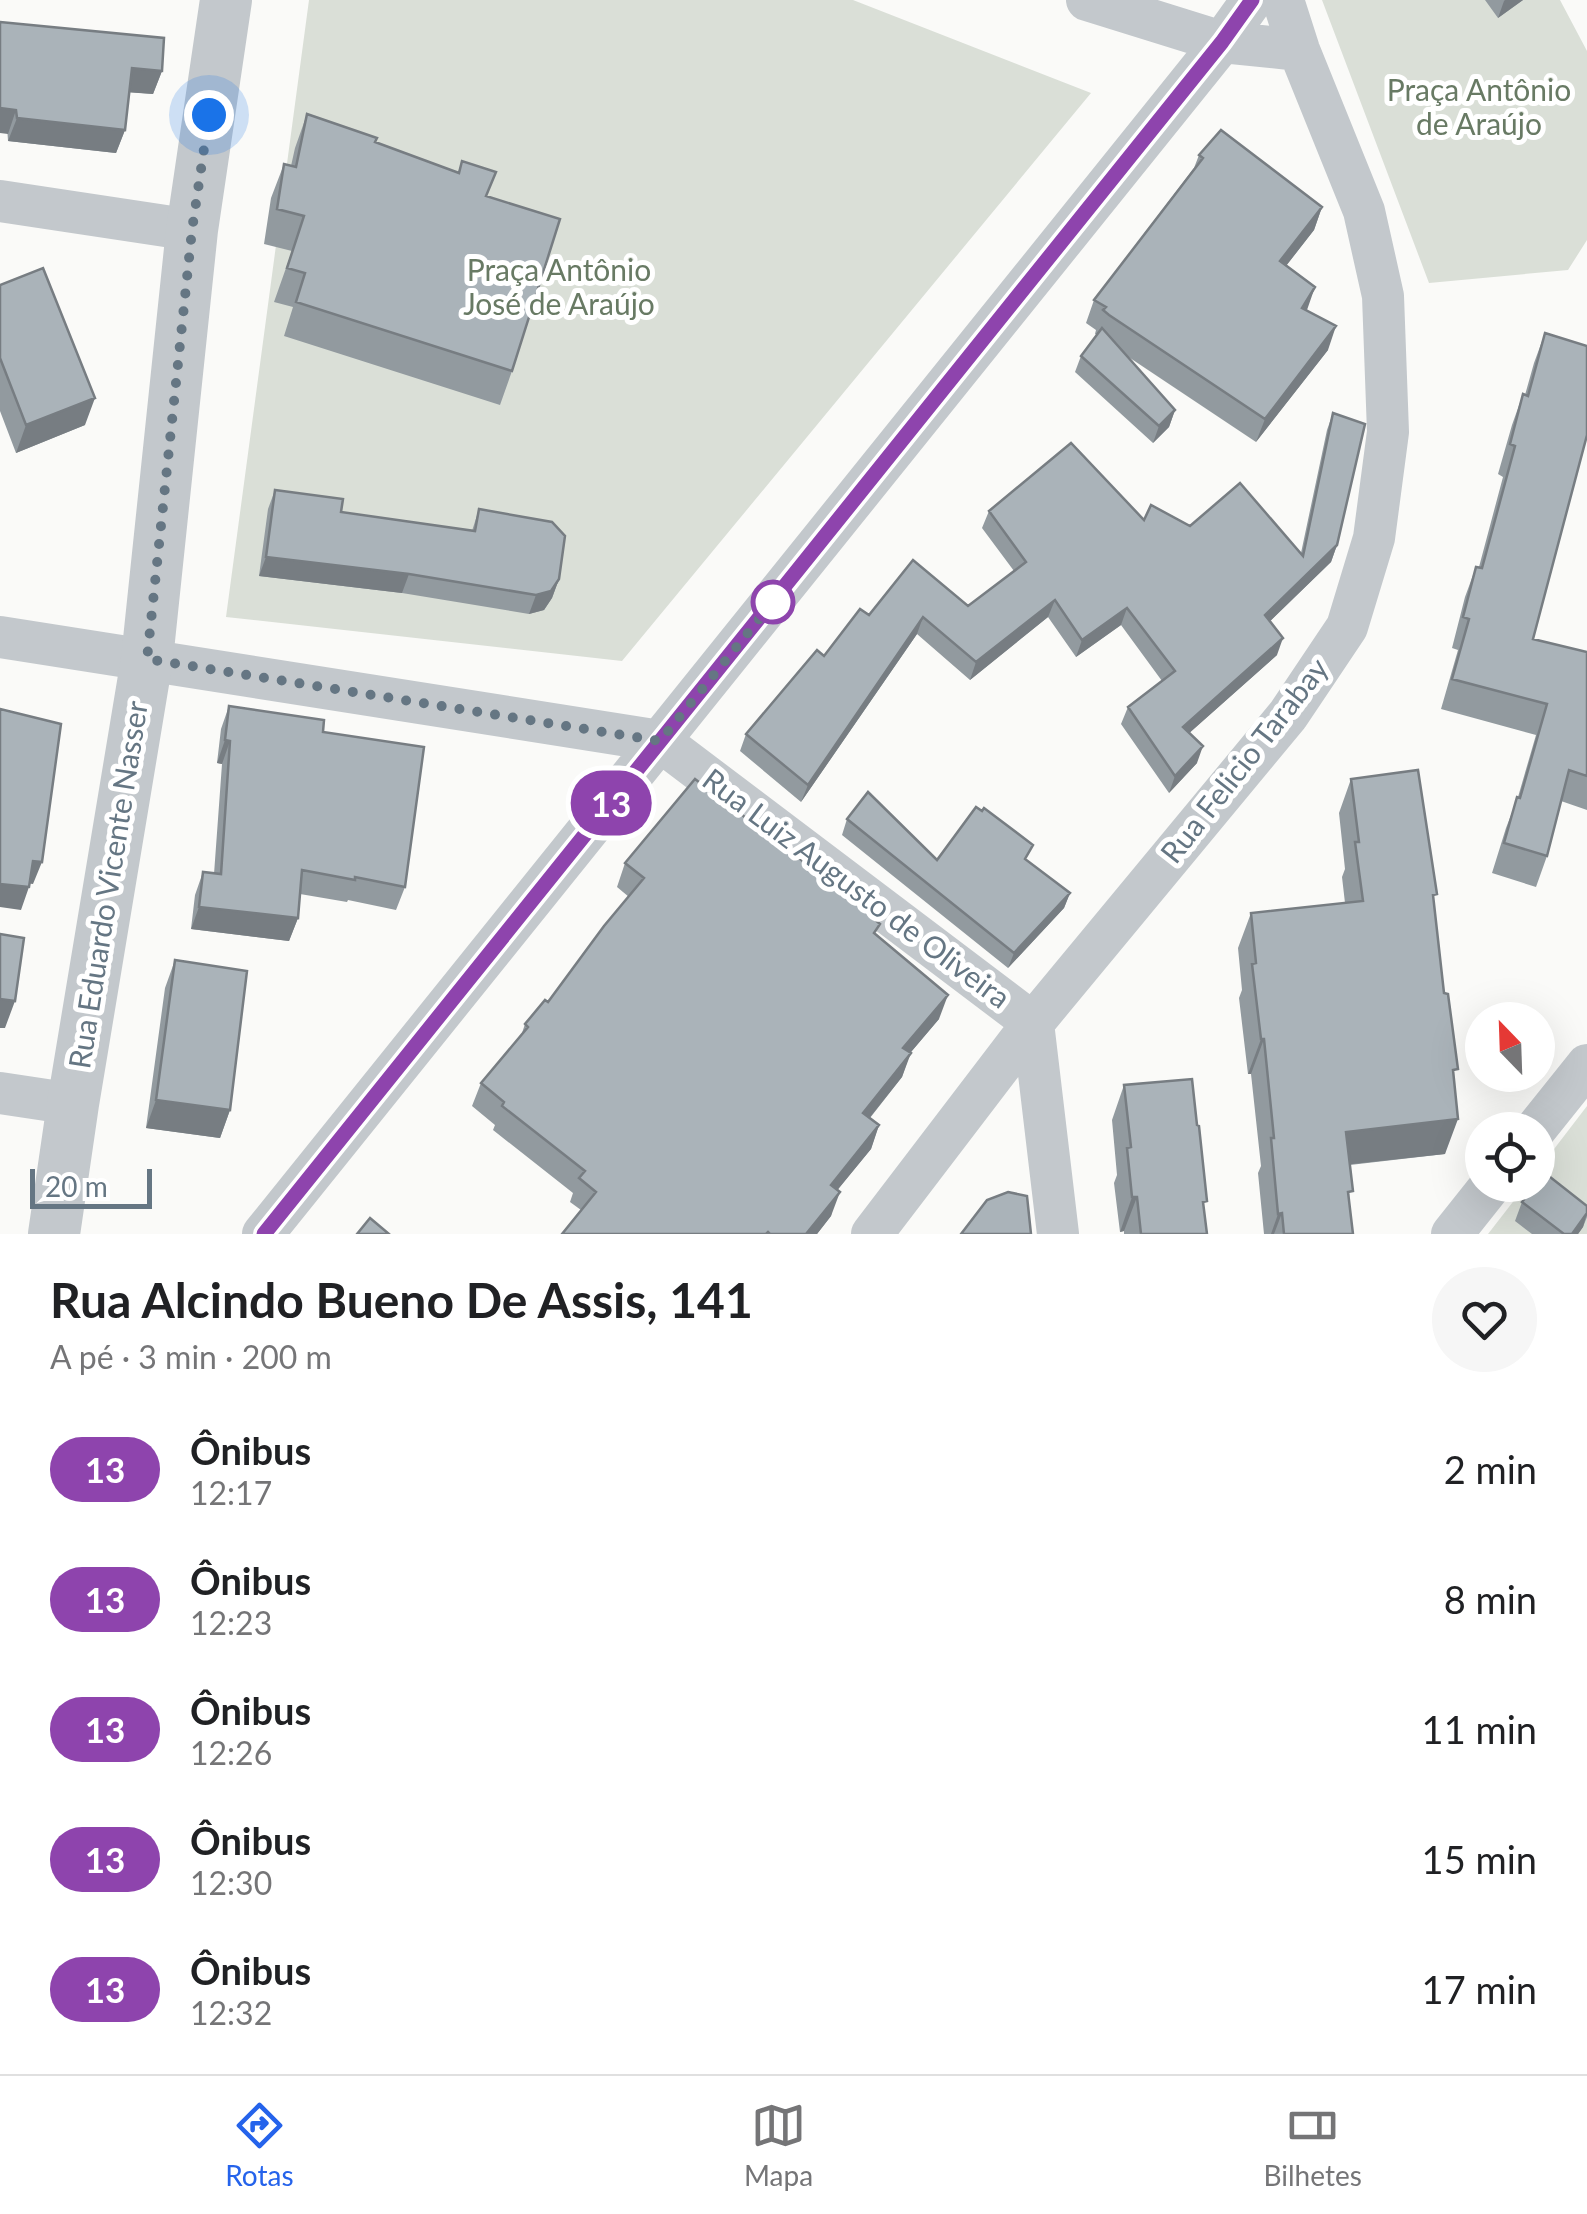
<!DOCTYPE html>
<html lang="pt">
<meta charset="utf-8">
<style>
body{margin:0;font-family:Lato,sans-serif;background:#f6f6f6;color:#202124;height:100vh;display:flex;flex-direction:column;font-size:38px;white-space:nowrap}
*{box-sizing:border-box;margin:0}
p{font-size:32px;color:#757577}
.icon{flex:none;width:55px;height:55px;fill:none;stroke:currentColor;stroke-width:2;stroke-linecap:round;stroke-linejoin:round}
.map{position:relative;height:1234px;overflow:hidden}
.drawer{display:flex;flex-direction:column;background:#fff;flex:1}
.drawer>*{flex:none}
.badge{padding:0 20px;border-radius:32px;font-size:35px;line-height:65px}
.needle{width:65px;rotate:337deg}
.buttons{position:absolute;left:1465px;top:1002px;display:grid;gap:20px}
.buttons a{display:grid;place-items:center;width:90px;height:90px;border-radius:50%;background:#fff;box-shadow:0 10px 40px #0002;font-size:50px}
.scale{position:absolute;left:30px;bottom:25px;width:122px;box-sizing:border-box;padding-left:10px;border:5px solid #657683;border-top:0;font-size:28px;line-height:35px;white-space:nowrap;color:#657683;-webkit-text-stroke:8px #fff;paint-order:stroke}
.you{position:absolute;width:50px;height:50px;margin:-25px;border:8px solid #fff;border-radius:50%;background:#1a73e8;box-shadow:0 0 0 15px #1a73e833}
.map>.badge{position:absolute;translate:-50% -50%;box-shadow:0 0 0 5px #fff}
.round{display:grid;place-items:center;flex:none;width:105px;height:105px;border-radius:52px;background:#f6f6f6}
.head{display:flex;align-items:center;justify-content:space-between;height:170px;padding:0 50px}
h1{font-size:48px;font-weight:700;line-height:75px}
ul{padding:0;list-style:none}
li{display:flex;align-items:center;gap:30px;height:130px;padding:0 50px}
li div{flex:1}
li b{display:block;font-size:38px}
li em{font-style:normal}
li .badge{min-width:110px;font-weight:700;text-align:center}
.menu{display:flex;justify-content:space-around;align-items:center;height:140px;border-top:2px solid #e0e0e0;background:#fff;font-size:28px;color:#757577}
.menu a{display:grid;justify-items:center;gap:5px}
.menu .active{color:#2563eb}
.map>svg:first-child{display:block}
.green{fill:#dadfd7}
.lines{fill:none;stroke-linecap:round;stroke-linejoin:round}
.minor{stroke:#c3c8cc;stroke-width:42}
.tertiary{stroke:#c3c8cc;stroke-width:52}
.wall{fill:#929a9f}
.shaded-wall{fill:#777d82}
.building{fill:#aab3b9;stroke:#777d82;stroke-width:2.5}
.line-casing{stroke:#fff;stroke-width:22}
.line{stroke:#8e44ad;stroke-width:15}
.walk{stroke:#657683;stroke-width:10;stroke-dasharray:0 18}
.stop-dot{fill:#fff;stroke:#8e44ad;stroke-width:5}
.labels{text-anchor:middle;stroke-width:10;stroke-linejoin:round;paint-order:stroke}
.park-label{font-size:30px;fill:#687a64;stroke:#fff}
.street-label{font-size:30px;fill:#657683;stroke:#fff}
</style>
<div class="map">
<svg width="1587" height="1234" viewBox="0 0 1587 1234">
<rect width="100%" height="100%" fill="#fafaf8"/>
<path class="green" d="M309,0H853L1091,93L622,661L226,617Z
M1322,0H1560L1587,51V240L1568,270L1429,283Z
M1587,1106V1234H1488L1526,1185H1538V1170Z"/>
<g class="lines">
<path class="minor" d="M1087,0L1222,42L1299,50
M0,201L192,230
M0,637L660,741L1033,1023L1058,1234
M0,1093L73,1104
M1535,1130L1587,1065
M263,1234L1222,42L1252,0
M872,1234L1033,1023L1288,715L1347,627L1374,538L1388,432L1383,296L1364,211L1299,50L1283,0
M1452,1234L1491,1185"/>
<path class="tertiary" d="M54,1234L73,1104L147,659L192,230L226,0"/>
</g>
<path class="wall" d="M1485,0H1523L1498,18Z
M0,22L162,71L153,94L129,92L125,130L116,153L8,141Z
M307,114L376,142L458,173L462,161L487,197L512,371L500,405L284,336L293,307L274,302L292,251L264,244L271,198L284,164L291,166L295,148Z
M1199,155L1322,207L1314,230L1286,266L1307,310L1328,350L1256,442L1127,356L1175,410L1169,427L1153,443L1075,372L1081,356L1097,335L1095,334L1096,330L1086,323L1094,300L1194,168Z
M0,285L85,425L16,453L0,411Z
M1545,333L1533,639L1587,652V810L1561,801L1547,856L1536,887L1492,873L1506,828L1518,797L1536,735L1441,709L1458,650L1452,648L1465,597L1476,567H1479L1503,477L1498,474L1512,425L1523,394L1525,395L1534,363Z
M1333,413L1337,545L1331,562L1270,621L1277,655L1189,733L1197,763L1169,793L1121,724L1128,707L1162,681L1121,625L1076,657L1048,617L970,680L917,634L801,802L740,751L746,734L824,656L869,615L968,606L1014,571L982,528L989,511L1144,520L1190,526L1301,553L1327,430Z
M275,490L341,512L472,531L479,509L559,579L552,598L544,610L529,614L402,593L259,576L268,509Z
M229,706L323,732L405,887L396,910L348,900L347,902L300,894L298,918L289,941L191,929L195,895L203,872L214,874L222,764L217,763L221,729Z
M1351,779L1434,902L1454,1079L1445,1154L1350,1165L1349,1202L1353,1234H1264L1258,1173L1261,1166L1251,1074H1248L1239,998L1242,990L1238,948L1251,913L1345,903L1342,877L1345,869L1339,813Z
M847,819L937,860L1028,861L1070,893L1064,908L1008,968L842,835Z
M625,863L876,935L939,1019L910,1053L902,1077L870,1118L879,1125L871,1149L837,1190L831,1216L817,1234H562L581,1210L570,1202L573,1193L493,1130L495,1125L472,1106L481,1083L521,1036L525,1024L548,1002L629,897L617,887Z
M175,960L230,1110L220,1138L146,1128L165,988Z
M1124,1085L1204,1210L1207,1234H1124V1231L1120,1232L1114,1183L1117,1175L1112,1120Z
M1522,1202L1587,1206V1217L1583,1227L1578,1234H1532L1515,1221Z"/>
<path class="shaded-wall" d="M1505,0H1523L1498,18L1504,1Z
M132,68L162,71L153,94L124,92Z
M0,108L16,110L8,134L0,133Z
M17,118L125,130L116,153L8,141Z
M1322,207L1314,230L1271,285L1280,261Z
M1315,287L1307,310L1302,308Z
M1336,326L1328,350L1256,442L1265,419Z
M95,398L85,425L16,453L26,425Z
M1175,410L1169,427L1153,443L1159,426Z
M1337,545L1331,562L1259,632L1265,615Z
M266,557L409,574L402,593L259,576Z
M559,579L552,598L544,610L529,614L536,595Z
M1055,600L1048,617L970,680L976,662Z
M1127,608L1121,625L1076,657L1082,640Z
M923,617L917,634L801,802L808,785Z
M1283,638L1277,655L1177,744L1183,727Z
M225,740L230,741L222,764L217,763Z
M1203,746L1197,763L1169,793L1175,776Z
M33,861L42,862L33,884L25,883Z
M0,884L29,887L21,910L0,907Z
M1070,893L1064,908L1008,968L1014,953Z
M199,907L298,918L289,941L191,929Z
M948,995L939,1019L895,1071L903,1048Z
M0,999L15,1001L5,1028H0Z
M1261,1039H1264L1251,1074H1248Z
M911,1053L902,1077L855,1136L863,1113Z
M156,1100L230,1110L220,1138L146,1128Z
M1458,1119L1445,1154L1334,1166L1346,1132Z
M879,1125L871,1149L822,1209L831,1185Z
M840,1192L831,1216L817,1234H806Z
M1132,1197H1137L1124,1231L1120,1232Z
M1282,1213L1274,1234H1271L1278,1214Z
M1587,1213L1583,1227L1578,1234H1572Z"/>
<path class="building" d="M0,22L164,38L162,71L132,68L125,130L17,118L16,110L0,108Z
M307,114L377,138L375,142L459,173L462,161L496,172L486,196L560,219L512,371L296,302L305,273L287,268L304,216L277,209L284,164L296,167Z
M1221,130L1322,207L1280,261L1315,287L1302,308L1336,326L1265,419L1109,315L1103,310L1106,307L1094,300L1203,158L1199,155Z
M43,268L95,398L26,425L0,358V285Z
M1102,328L1175,410L1159,426L1081,356Z
M1545,333L1587,346V435L1533,639L1587,652V776L1569,770L1547,856L1504,843L1517,797L1520,798L1547,704L1452,679L1469,619L1463,617L1476,567L1482,568L1515,446L1510,444L1523,394L1528,396Z
M1333,413L1365,424L1337,545L1265,615L1283,638L1183,727L1203,746L1175,776L1128,707L1175,671L1127,608L1082,640L1055,600L976,662L923,617L808,785L746,734L817,650L824,656L860,609L869,615L913,560L968,606L1026,562L989,511L1071,443L1144,520L1151,505L1190,526L1240,483L1303,556Z
M275,490L343,499L341,512L475,531L479,509L552,522L565,536L559,579L551,591L536,595L409,574L266,557Z
M229,706L324,720L323,732L424,747L405,887L355,877V880L302,870L298,918L199,907L203,872L221,874L230,741L225,740Z
M0,709L61,724L42,862L33,861L29,887L0,884Z
M1418,770L1437,894L1433,895L1444,993L1448,994L1458,1069L1453,1070L1458,1119L1346,1132L1353,1191L1348,1192L1353,1234H1284L1282,1213L1278,1214L1271,1138H1274L1264,1039H1261L1252,964L1256,963L1251,913L1363,901L1355,842H1359L1351,779Z
M695,779L842,891L880,924L874,933L948,995L903,1048L911,1053L863,1113L879,1125L831,1185L840,1192L806,1234H770L768,1232L766,1234H562L596,1192L579,1178L585,1171L502,1106L504,1102L481,1083L528,1027L525,1024L545,1000L548,1002L604,926L644,878L625,863Z
M868,792L937,860L976,807L982,811L984,808L1033,845L1025,859L1070,893L1014,953L847,819Z
M0,934L24,938L15,1001L0,999Z
M175,960L247,971L230,1110L156,1100Z
M1192,1079L1197,1125L1199,1126L1207,1201L1203,1202L1207,1234H1141L1137,1197H1132L1127,1148L1131,1147L1124,1085Z
M1545,1173L1587,1206V1213L1572,1234H1564L1522,1202L1536,1185H1538Z
M1008,1192L1027,1196L1031,1234H961L987,1200Z
M370,1218L389,1234H357Z"/>
<g class="lines">
<defs>
<path id="line" d="M264,1234L1222,42L1252,0"/>
</defs>
<use href="#line" class="line-casing"/>
<use href="#line" class="line"/>
<path class="walk" d="M209,115L192,230L147,659L660,741L773,602"/>
</g>
<circle class="stop-dot" cx="773" cy="602" r="20"/>
<g class="labels">
<g class="park-label">
<text x="1479" y="101">Praça Antônio<tspan x="1479" dy="34">de Araújo</tspan></text>
<text x="559" y="281">Praça Antônio<tspan x="559" dy="34">José de Araújo</tspan></text>
</g>
<g class="street-label">
<text transform="translate(1245 761) rotate(-52)" y="10">Rua Felicio Tarabay</text>
<text transform="translate(109 885) rotate(-81)" y="10">Rua Eduardo Vicente Nasser</text>
<text transform="translate(856 889) rotate(37)" y="10">Rua Luiz Augusto de Oliveira</text>
</g>
</g>
</svg>
<div class="buttons">
<a><svg class="needle" viewBox="-14 -14 28 28"><path d="M0-13l5 13h-10z" fill="#e53935"/><path d="M0 13l5-13h-10z" fill="#757577"/></svg></a>
<a><svg class="icon" aria-label="locate" viewBox="0 0 24 24"><circle cx="12" cy="12" r="6"/><path d="M12 2v4M12 18v4M2 12h4M18 12h4"/></svg></a>
</div>
<div class="scale">20 m</div>
<div class="you" style="left:209px;top:115px"></div>
<b class="badge" style="left:611px;top:803px;background:#8e44ad;color:#fff">13</b>
</div>
<section class="drawer">
<div class="head"><div><h1>Rua Alcindo Bueno De Assis, 141</h1><p>A pé · 3 min · 200 m</p></div><a class="round"><svg class="icon" aria-label="heart" viewBox="0 0 24 24"><path d="M12 20l-8-8c-3-5 5-10 8-4 3-6 11-1 8 4z"/></svg></a></div>
<ul>
<li><span class="badge" style="background:#8e44ad;color:#fff">13</span><div><b>Ônibus</b><p>12:17</p></div><em>2 min</em></li>
<li><span class="badge" style="background:#8e44ad;color:#fff">13</span><div><b>Ônibus</b><p>12:23</p></div><em>8 min</em></li>
<li><span class="badge" style="background:#8e44ad;color:#fff">13</span><div><b>Ônibus</b><p>12:26</p></div><em>11 min</em></li>
<li><span class="badge" style="background:#8e44ad;color:#fff">13</span><div><b>Ônibus</b><p>12:30</p></div><em>15 min</em></li>
<li><span class="badge" style="background:#8e44ad;color:#fff">13</span><div><b>Ônibus</b><p>12:32</p></div><em>17 min</em></li>
</ul>
</section>
<nav class="menu">
<a class="active"><svg class="icon" aria-label="directions" viewBox="0 0 24 24"><path d="M12 3l9 9-9 9-9-9zM9 14v-3h6M13 9l2 2-2 2"/></svg>Rotas</a>
<a><svg class="icon" aria-label="map" viewBox="0 0 24 24"><path d="M3 6l6-2 6 2 6-2v14l-6 2-6-2-6 2zM9 4v14M15 6v14"/></svg>Mapa</a>
<a><svg class="icon" aria-label="tickets" viewBox="0 0 24 24"><path d="M3 7h18v10H3zM15 7v10"/></svg>Bilhetes</a>
</nav>
